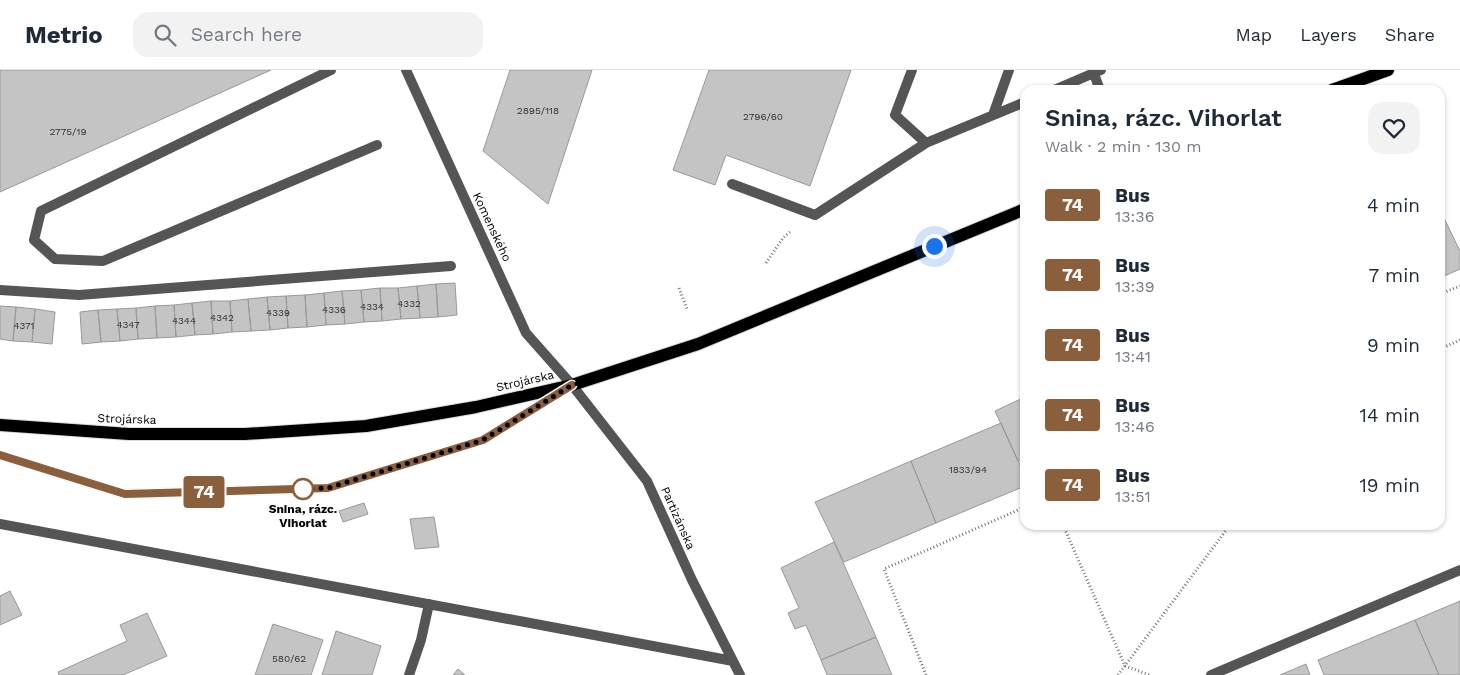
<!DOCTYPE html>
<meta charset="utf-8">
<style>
body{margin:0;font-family:"Work Sans",sans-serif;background:#f2f2f3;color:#1f2937;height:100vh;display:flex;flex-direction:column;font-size:19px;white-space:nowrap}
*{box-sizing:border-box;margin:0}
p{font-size:16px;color:#747a83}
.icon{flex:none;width:28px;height:28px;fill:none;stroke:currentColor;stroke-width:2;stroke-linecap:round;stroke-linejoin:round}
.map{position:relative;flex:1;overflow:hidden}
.side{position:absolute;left:1020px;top:15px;width:425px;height:445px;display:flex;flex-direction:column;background:#fff;border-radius:15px;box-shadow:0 1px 4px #0004}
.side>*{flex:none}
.badge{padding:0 10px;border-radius:4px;font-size:18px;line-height:32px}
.you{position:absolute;width:25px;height:25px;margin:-12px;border:4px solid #fff;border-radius:50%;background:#1a73e8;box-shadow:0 0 0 8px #1a73e833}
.map>.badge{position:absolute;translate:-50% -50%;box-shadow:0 0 0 2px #fff}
.round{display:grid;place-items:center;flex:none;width:52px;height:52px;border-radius:15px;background:#f2f2f3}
.summary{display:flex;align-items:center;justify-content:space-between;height:85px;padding:0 25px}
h1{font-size:24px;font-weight:600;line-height:38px}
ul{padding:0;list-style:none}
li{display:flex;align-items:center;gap:15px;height:70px;padding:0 25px}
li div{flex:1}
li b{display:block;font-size:19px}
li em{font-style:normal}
li .badge{min-width:55px;font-weight:700;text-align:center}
header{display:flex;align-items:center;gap:30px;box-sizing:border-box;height:70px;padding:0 25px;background:#fff;border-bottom:1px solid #e0e1e3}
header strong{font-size:24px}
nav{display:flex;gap:28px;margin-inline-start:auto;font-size:18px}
.search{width:350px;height:45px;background:#f2f2f3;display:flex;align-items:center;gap:12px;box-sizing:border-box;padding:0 18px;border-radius:15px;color:#747a83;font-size:19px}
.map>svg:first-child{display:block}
.building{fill:#c4c4c4;stroke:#999}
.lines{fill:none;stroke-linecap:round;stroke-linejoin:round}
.primary-casing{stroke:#dbdbdb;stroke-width:14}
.path{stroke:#777;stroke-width:3;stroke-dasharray:1 2.5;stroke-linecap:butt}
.lane{stroke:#555;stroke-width:10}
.street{stroke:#555;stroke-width:10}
.primary{stroke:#000;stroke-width:12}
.line-casing{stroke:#fff;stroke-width:11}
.line{stroke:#8b5e3c;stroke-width:8}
.walk{stroke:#000;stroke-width:5;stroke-dasharray:0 9}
.stop-dot{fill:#fff;stroke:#8b5e3c;stroke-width:2.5}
.labels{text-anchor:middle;stroke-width:4;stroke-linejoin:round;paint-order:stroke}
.number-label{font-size:10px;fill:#313131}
.street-label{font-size:12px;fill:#000;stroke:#fff}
.stop-label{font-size:12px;font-weight:bold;fill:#000;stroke:#fff}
</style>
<header>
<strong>Metrio</strong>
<div class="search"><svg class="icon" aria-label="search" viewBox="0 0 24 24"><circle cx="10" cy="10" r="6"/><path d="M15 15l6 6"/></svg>Search here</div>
<nav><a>Map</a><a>Layers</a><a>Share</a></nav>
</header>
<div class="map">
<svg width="1460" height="605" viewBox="0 0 1460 605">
<rect width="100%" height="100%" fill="#fff"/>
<path class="building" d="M0,0H271L0,122Z
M510,0H592L548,134L483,81Z
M709,0H851L810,116L726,85L715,115L673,100Z
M1442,144L1460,181V199L1440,208V145Z
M455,213L457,245L438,247L436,214Z
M436,214L438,247L420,248L417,216Z
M417,216L420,248L401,249L398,218Z
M380,218L382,251L364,252L361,220Z
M380,218H398L401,249L382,251Z
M361,220L364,252L345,254L342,221Z
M342,221L345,254L326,255L324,223Z
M324,223L326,255L307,257L305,225Z
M305,225L307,257L288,258L286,226Z
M286,226L288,258L270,260L267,227Z
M267,227L270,260L251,261L248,229Z
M248,229L251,261L232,262L230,231Z
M211,231H230L232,262L213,264Z
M211,231L213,264L195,265L192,233Z
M192,233L195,265L176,267L174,235Z
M174,235L176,267L157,268L155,236Z
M0,236L16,237L13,271L0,269Z
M155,236L157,268L138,269L136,238Z
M16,237L35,239L32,272L13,271Z
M136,238L138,269L120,271L117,239Z
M35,239L55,242L52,274L32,272Z
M117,239L120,271L101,272L98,240Z
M98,240L101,272L82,274L80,242Z
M1025,327V388L1018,391L995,341Z
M1001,353L1025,406V416L936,453L911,391Z
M911,391L936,453L844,492L815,432Z
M364,433L368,444L343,452L339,441Z
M434,447L439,477L415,479L410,449Z
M834,472L876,567L821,590L806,555L795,559L788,543L799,538L781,498Z
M10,521L22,545L0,555V526Z
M1460,531V605H1439L1415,550Z
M147,543L167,586L123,605H59L58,602L127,571L120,555Z
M1415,550L1439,605H1324L1318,590Z
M273,554L323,570L311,605H255Z
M336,561L381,576L372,605H322Z
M876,567L892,605H827L821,590Z
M1306,594L1310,605H1280Z
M458,599L465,605H453Z"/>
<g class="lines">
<defs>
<path id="primary" d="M1332,20L1388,0
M0,355L129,364H245L366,356L476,337L572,315L698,274L1025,139"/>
</defs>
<use href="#primary" class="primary-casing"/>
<path class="path" d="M766,193L783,168L790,162
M679,218L687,239
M1440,224L1460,216
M1440,279L1460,270
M1063,455L1125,596L1150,605
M926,605L884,499L1025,437
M1118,605L1230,455"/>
<path class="lane" d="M331,0L41,141L34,170L55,189L103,191L377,75
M912,0L895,45L926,73L1025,32
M1094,4L1100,20
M1054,20L1101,0
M993,45L1009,0
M732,114L815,145L926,73
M0,220L79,225L451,196
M0,385L125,424L328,418L483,370L566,318
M1211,605L1460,500"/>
<path class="street" d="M406,0L526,263L572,315L647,411L692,510L740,605
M0,454L733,591
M409,605L421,570L429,534"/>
<use href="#primary" class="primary"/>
</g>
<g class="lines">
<defs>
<path id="line" d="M0,385L125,424L328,418L483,370L572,315"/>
</defs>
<use href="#line" class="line-casing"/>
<use href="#line" class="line"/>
<path class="walk" d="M303,419L328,418L483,370L572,315L698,274L934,176"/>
</g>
<circle class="stop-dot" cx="303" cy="419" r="10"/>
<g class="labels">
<g class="number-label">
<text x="538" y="44">2895/118</text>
<text x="763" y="50">2796/60</text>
<text x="68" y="65">2775/19</text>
<text x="409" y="237">4332</text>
<text x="372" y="240">4334</text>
<text x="334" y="243">4336</text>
<text x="278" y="246">4339</text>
<text x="222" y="251">4342</text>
<text x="184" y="254">4344</text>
<text x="128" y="258">4347</text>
<text x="24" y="259">4371</text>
<text x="968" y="403">1833/94</text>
<text x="289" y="592">580/62</text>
</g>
<g class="street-label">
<text transform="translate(492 157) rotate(65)" y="4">Komenského</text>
<text transform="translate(525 311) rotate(-13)" y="4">Strojárska</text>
<text transform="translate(127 349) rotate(2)" y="4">Strojárska</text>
<text transform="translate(678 448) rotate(66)" y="4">Partizánska</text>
</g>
<g class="stop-label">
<text x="303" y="443">Snina, rázc.<tspan x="303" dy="14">Vihorlat</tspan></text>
</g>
</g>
</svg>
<div class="you" style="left:934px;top:176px"></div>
<b class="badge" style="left:204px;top:422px;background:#8b5e3c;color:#fff">74</b>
<section class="side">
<div class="summary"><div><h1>Snina, rázc. Vihorlat</h1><p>Walk · 2 min · 130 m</p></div><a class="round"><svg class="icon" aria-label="heart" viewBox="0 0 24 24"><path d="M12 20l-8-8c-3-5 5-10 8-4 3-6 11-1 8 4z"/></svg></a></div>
<ul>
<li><span class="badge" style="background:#8b5e3c;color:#fff">74</span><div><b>Bus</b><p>13:36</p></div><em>4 min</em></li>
<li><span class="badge" style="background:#8b5e3c;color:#fff">74</span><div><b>Bus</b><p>13:39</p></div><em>7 min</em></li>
<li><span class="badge" style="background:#8b5e3c;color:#fff">74</span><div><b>Bus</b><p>13:41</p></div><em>9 min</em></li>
<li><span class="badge" style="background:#8b5e3c;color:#fff">74</span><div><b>Bus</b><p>13:46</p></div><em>14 min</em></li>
<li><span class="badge" style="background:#8b5e3c;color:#fff">74</span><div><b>Bus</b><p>13:51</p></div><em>19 min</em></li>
</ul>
</section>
</div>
